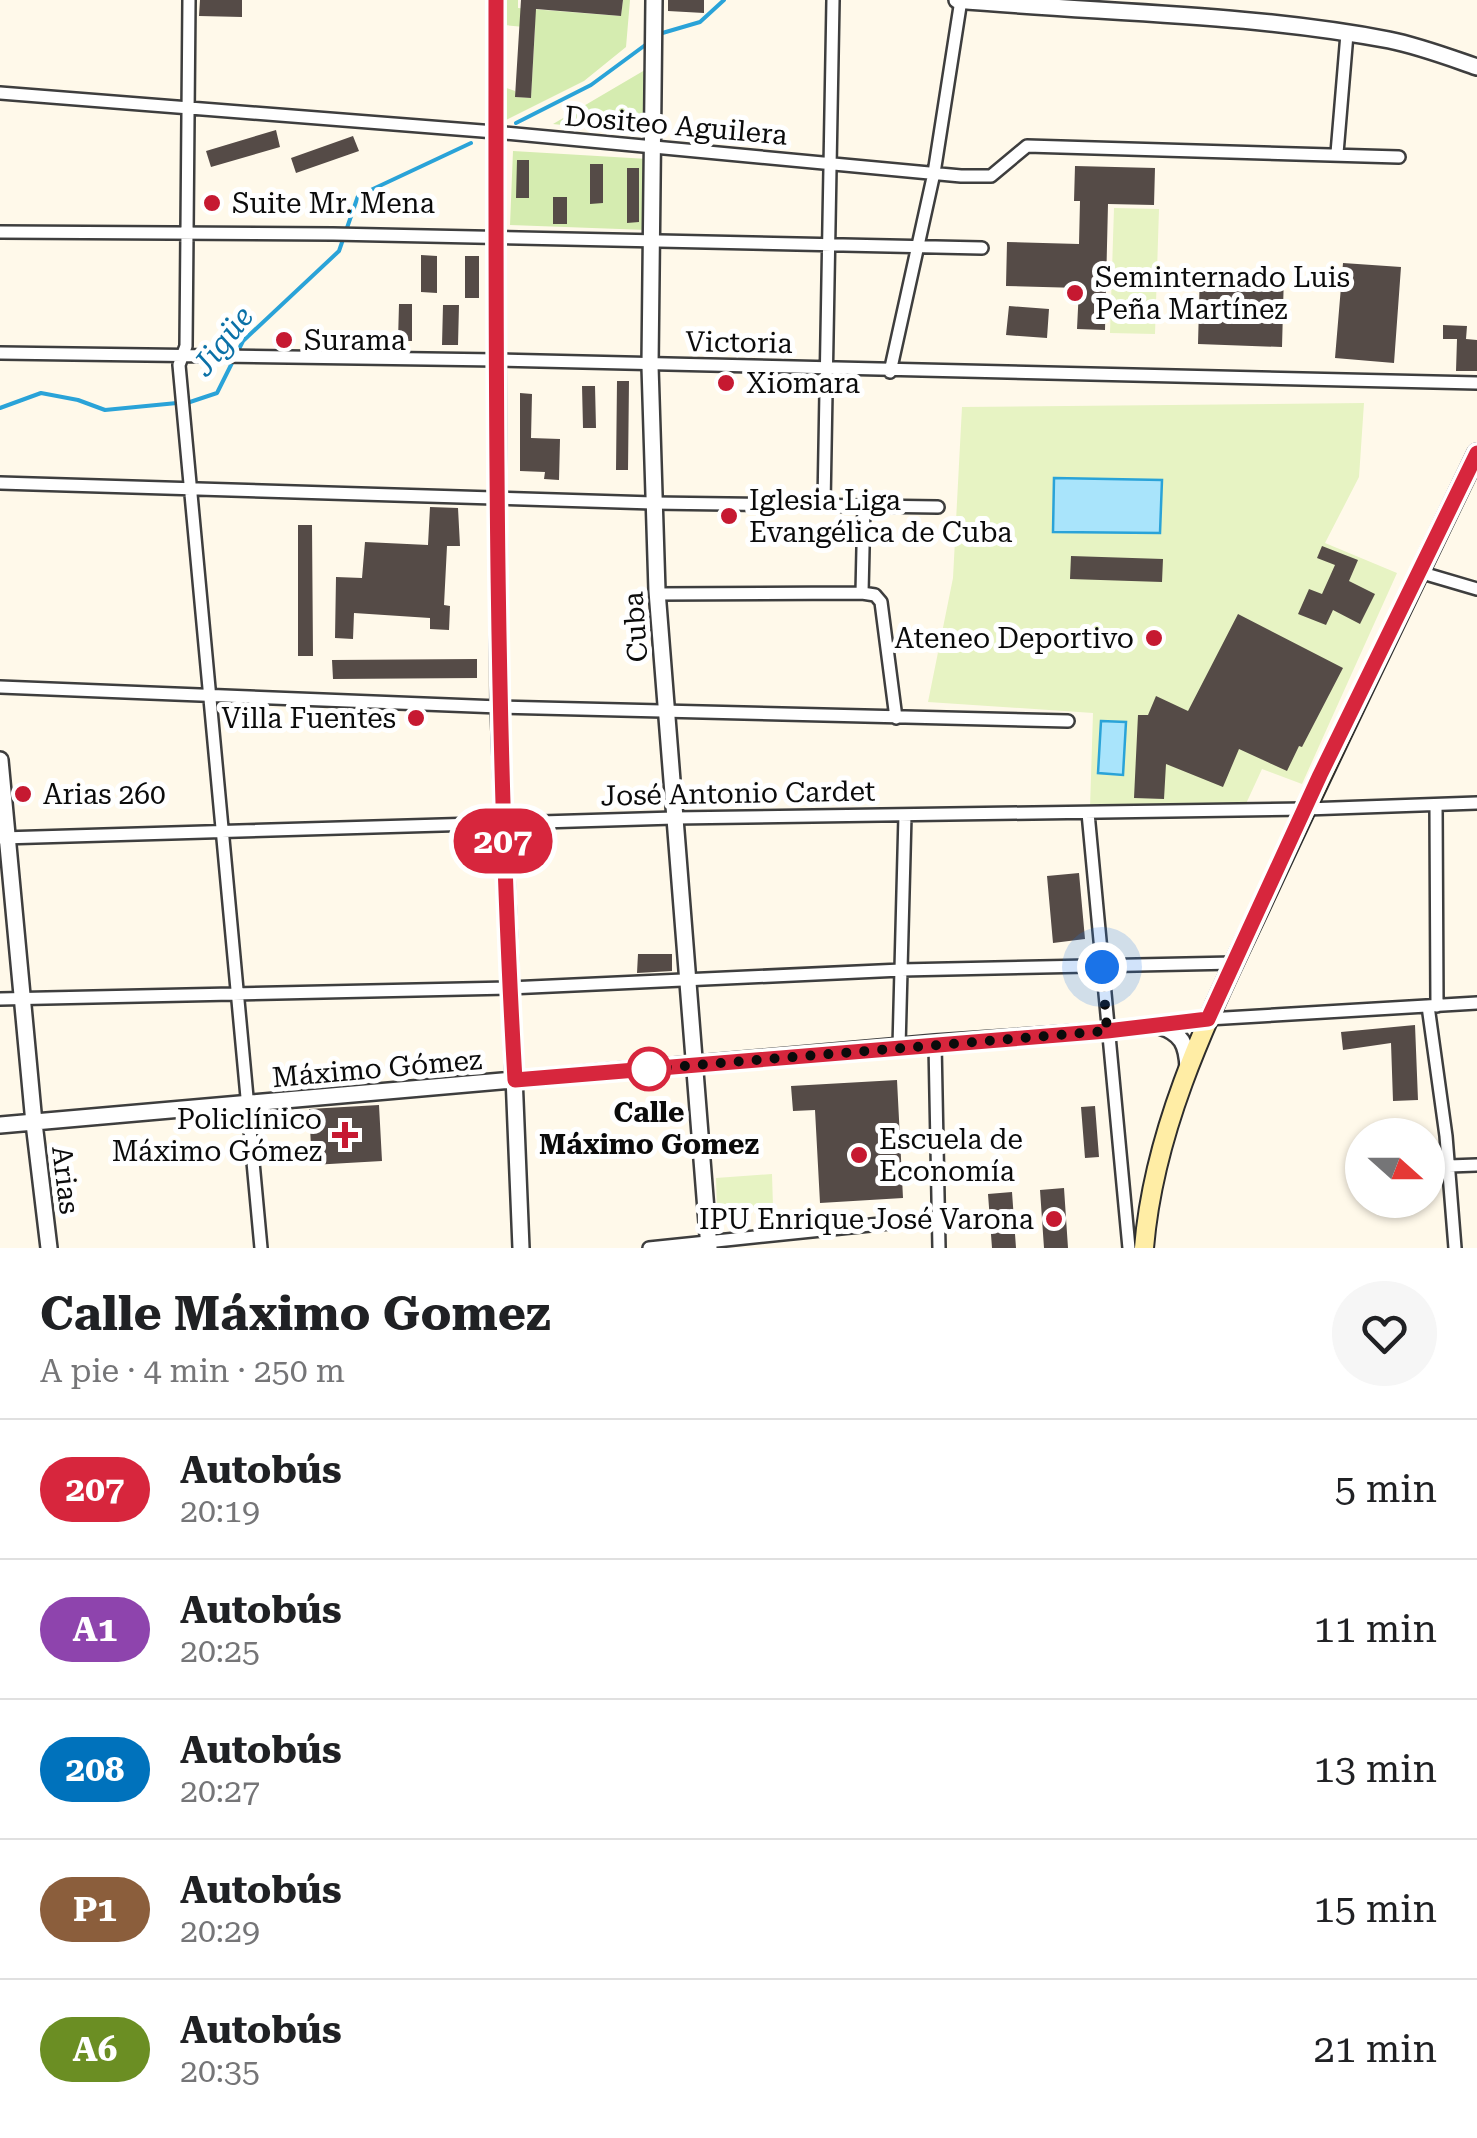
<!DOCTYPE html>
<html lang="es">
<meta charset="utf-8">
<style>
body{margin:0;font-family:"Roboto Serif",serif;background:#f6f6f6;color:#202124;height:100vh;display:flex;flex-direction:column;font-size:38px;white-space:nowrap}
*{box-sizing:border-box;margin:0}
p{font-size:32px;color:#757577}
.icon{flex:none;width:55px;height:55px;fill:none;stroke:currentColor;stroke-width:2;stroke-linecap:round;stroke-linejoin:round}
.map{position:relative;height:1248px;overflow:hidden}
.side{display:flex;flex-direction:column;background:#fff;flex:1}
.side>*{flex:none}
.badge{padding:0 20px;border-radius:32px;font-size:35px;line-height:65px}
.needle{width:65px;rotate:111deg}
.controls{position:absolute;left:1345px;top:1118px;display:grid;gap:20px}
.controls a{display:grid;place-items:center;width:100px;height:100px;border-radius:50%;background:#fff;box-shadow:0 2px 8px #0004;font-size:50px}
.you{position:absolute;width:50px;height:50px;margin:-25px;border:8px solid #fff;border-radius:50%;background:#1a73e8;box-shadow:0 0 0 15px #1a73e833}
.map>.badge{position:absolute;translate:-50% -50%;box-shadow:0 0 0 5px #fff}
.round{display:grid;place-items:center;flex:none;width:105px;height:105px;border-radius:52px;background:#f6f6f6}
.head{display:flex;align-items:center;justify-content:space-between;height:170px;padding:0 40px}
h1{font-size:48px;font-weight:700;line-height:75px}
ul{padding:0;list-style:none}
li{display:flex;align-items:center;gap:30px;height:140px;padding:0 40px;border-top:2px solid #e0e0e0}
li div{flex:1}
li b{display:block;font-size:38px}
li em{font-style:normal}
li .badge{min-width:110px;font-weight:700;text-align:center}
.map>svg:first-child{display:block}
.green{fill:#d5ecb0}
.pitch{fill:#e7f3c3}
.water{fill:#a9e4fb;stroke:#2aa3d8;stroke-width:2.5}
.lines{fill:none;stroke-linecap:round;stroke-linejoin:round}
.stream{stroke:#2aa3d8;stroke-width:4}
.building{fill:#554b47}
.minor-casing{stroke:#3e3e3e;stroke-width:16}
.tertiary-casing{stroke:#3e3e3e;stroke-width:20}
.secondary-casing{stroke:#2d2d2d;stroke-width:22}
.minor{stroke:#fff;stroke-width:11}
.tertiary{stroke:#fff;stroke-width:15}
.secondary{stroke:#ffeda5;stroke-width:18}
.line-casing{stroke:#fff;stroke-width:22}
.line{stroke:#d7263d;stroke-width:15}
.walk{stroke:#0b0b0b;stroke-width:10;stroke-dasharray:0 18}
.poi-dot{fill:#c61931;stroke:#fff;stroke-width:4}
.stop-dot{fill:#fff;stroke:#d7263d;stroke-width:5}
.labels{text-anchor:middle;stroke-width:10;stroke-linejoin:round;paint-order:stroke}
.street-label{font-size:28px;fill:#0b0b0b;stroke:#fff}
.poi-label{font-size:28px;fill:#0b0b0b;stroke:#fff;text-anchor:start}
.stop-label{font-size:28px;font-weight:bold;fill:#0b0b0b;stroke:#fff}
.water-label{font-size:30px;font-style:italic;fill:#0b71a7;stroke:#fff}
</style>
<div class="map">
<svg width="1477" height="1248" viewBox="0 0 1477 1248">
<rect width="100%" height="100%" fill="#fff9ea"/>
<path class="green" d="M505,0H518V8L621,16L623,0H630L626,47L584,81L498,124V85L515,91L516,97L531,98L535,28L504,25Z
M650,67L648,134L553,124Z
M513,151L648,159L647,230L510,225Z"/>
<path class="pitch" d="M1114,208L1159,209L1155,334L1110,333Z
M1364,403L1359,477L1325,543L1397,573L1302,784L1262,769L1244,808H1090L1093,713L928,702L953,578L962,407Z
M772,1174L773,1207L717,1210L716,1178Z"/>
<path class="water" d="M1054,478L1162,480L1160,533L1053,532Z
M1101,721L1126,722L1123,775L1098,773Z"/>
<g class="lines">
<path class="stream" d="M659,34L700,22L724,0
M516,123L591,85L648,43
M187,403L217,393L243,341L339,251L358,196L471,143
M0,408L41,393L78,400L105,410L177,403"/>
</g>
<path class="building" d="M200,0H242V17L199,16Z
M521,0H623L621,16L536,9L531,98L515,97Z
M668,0H704V13L668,11Z
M276,130L280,147L211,167L206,151Z
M353,136L359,151L296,173L291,158Z
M517,160H529V198H516Z
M590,164H603V203L590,204Z
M1075,166L1155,168L1154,205L1108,204L1105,330L1077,329L1079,288L1006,286L1007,242L1079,244L1080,201H1074Z
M627,168H639V222L627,223Z
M553,197H567V224H553Z
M421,255L437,256V293L421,292Z
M465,256H479V298H465Z
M1343,263L1401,267L1394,363L1335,358Z
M1200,270L1284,273L1282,347L1198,344Z
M399,304H412V341H398Z
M443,305H459L458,345H442Z
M1009,306L1049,309L1047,338L1006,335Z
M1443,325L1467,326L1466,339L1477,340V371H1456L1457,339H1443Z
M617,381H629L628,470H616Z
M582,386H595L596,428H583Z
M520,393L532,394L531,438L560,439L559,480L544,479L545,472L520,471Z
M430,507L458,508L460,546H447L444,605L450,606L449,630L430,629V618L354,613L353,639L335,638L336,577L362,578L365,542L428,545Z
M298,525H312L313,656H298Z
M1322,546L1358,560L1349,581L1375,594L1360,624L1333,610L1326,625L1298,614L1309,589L1322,594L1335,565L1317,558Z
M1071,556L1163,559L1162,582L1070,579Z
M1238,614L1343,668L1302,747L1299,746L1287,771L1239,749L1223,787L1166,764L1164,799L1134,798L1138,715H1148L1156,696L1188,711Z
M477,659V678L333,679L332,660Z
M1079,873L1085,939L1053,943L1047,876Z
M638,954H672V971L637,973Z
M1415,1025L1418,1100L1393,1101L1391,1043L1343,1050L1341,1032Z
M897,1080L903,1198L820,1203L815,1110L793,1111L791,1086Z
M379,1105L382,1161L312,1165L309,1109Z
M1095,1106L1099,1157L1085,1158L1081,1107Z
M1064,1188L1068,1248H1044L1040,1190Z
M1012,1192L1016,1248H992L988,1194Z"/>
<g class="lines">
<defs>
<path id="minor" d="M189,0L186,346L179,365L261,1248
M0,93L495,132L961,176H991L1027,146L1399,157
M1337,153L1347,34
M0,232L333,234L982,248
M0,353L497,360L1477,383
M890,372L934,173L961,0
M0,483L653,503L938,507
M824,504L833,0
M864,504L862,593L875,595L881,602L896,718
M1419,572L1477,589
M657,594L862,593
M0,687L499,707L1068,721
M1436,805L1437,1006
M1088,813L1129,1248
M2,838L674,818L1306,809L1477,803
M0,999L509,988L901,970L1234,963
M1428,1006L1446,1136L1455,1248
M1208,1019L1477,1003
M935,1043L939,1248
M899,1047L905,815
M1449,1166L1477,1165
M649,1248L938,1218"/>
<path id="tertiary" d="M495,0L499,707L521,1248
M654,0L650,366L657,591L709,1248
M957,0C1101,13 1247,13 1389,40C1419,46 1448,57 1477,67
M0,760L34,1123L49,1248
M1159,1026C1182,1033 1187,1045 1188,1068
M0,1125L935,1043L1107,1031L1208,1019"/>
<path id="secondary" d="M1144,1248C1155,1115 1219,997 1274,878C1340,736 1409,595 1477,453"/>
</defs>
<use href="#minor" class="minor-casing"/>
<use href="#tertiary" class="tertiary-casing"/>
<use href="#secondary" class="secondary-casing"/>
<use href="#minor" class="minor"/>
<use href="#tertiary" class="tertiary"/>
<use href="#secondary" class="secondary"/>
</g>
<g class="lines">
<defs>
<path id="line" d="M496,0C496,360 494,720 515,1080L1107,1031L1208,1019L1320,775L1477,453"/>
</defs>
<use href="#line" class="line-casing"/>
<use href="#line" class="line"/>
<path class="walk" d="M649,1069L1107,1031L1102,967"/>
</g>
<g class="poi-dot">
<circle cx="212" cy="203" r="10"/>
<circle cx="1075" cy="293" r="10"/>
<circle cx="284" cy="340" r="10"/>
<circle cx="726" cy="383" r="10"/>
<circle cx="729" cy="516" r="10"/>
<circle cx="1154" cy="638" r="10"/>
<circle cx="416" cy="718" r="10"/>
<circle cx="23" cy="794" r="10"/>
<path d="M340 1120h10v10h10v10h-10v10h-10v-10h-10v-10h10z"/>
<circle cx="859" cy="1155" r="10"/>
<circle cx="1054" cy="1219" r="10"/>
</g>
<circle class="stop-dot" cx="649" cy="1069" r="20"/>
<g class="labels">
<g class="street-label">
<text transform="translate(676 125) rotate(5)" y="10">Dositeo Aguilera</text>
<text transform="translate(739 342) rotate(1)" y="10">Victoria</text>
<text transform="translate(635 627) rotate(-94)" y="10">Cuba</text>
<text transform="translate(738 793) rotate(-1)" y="10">José Antonio Cardet</text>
<text transform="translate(377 1068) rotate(-5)" y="10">Máximo Gómez</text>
<text transform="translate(66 1180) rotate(83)" y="10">Arias</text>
</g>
<g class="poi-label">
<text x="232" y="213">Suite Mr. Mena</text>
<text x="1095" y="287">Seminternado Luis<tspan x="1095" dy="32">Peña Martínez</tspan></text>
<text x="304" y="350">Surama</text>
<text x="746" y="393">Xiomara</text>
<text x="749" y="510">Iglesia Liga<tspan x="749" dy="32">Evangélica de Cuba</tspan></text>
<text x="1134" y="648" text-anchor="end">Ateneo Deportivo</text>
<text x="396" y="728" text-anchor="end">Villa Fuentes</text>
<text x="43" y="804">Arias 260</text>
<text x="322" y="1129" text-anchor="end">Policlínico<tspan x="322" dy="32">Máximo Gómez</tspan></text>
<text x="879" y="1149">Escuela de<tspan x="879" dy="32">Economía</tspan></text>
<text x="1034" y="1229" text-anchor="end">IPU Enrique José Varona</text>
</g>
<g class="stop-label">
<text x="649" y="1122">Calle<tspan x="649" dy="32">Máximo Gomez</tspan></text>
</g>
<g class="water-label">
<text transform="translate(223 341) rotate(-52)" y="10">Jigüe</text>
</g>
</g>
</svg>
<div class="controls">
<a><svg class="needle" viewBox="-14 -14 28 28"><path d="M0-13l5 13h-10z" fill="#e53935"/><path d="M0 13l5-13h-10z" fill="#757577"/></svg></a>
</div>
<div class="you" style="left:1102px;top:967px"></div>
<b class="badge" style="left:503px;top:841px;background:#d7263d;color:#fff">207</b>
</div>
<section class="side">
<div class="head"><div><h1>Calle Máximo Gomez</h1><p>A pie · 4 min · 250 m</p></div><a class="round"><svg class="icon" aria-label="heart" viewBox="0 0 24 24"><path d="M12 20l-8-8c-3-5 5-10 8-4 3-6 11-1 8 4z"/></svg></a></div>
<ul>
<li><span class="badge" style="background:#d7263d;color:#fff">207</span><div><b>Autobús</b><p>20:19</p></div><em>5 min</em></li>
<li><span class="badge" style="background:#8e44ad;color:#fff">A1</span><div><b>Autobús</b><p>20:25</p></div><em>11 min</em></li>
<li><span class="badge" style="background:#0072bc;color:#fff">208</span><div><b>Autobús</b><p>20:27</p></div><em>13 min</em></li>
<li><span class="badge" style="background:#8b5e3c;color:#fff">P1</span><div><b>Autobús</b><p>20:29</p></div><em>15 min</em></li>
<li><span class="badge" style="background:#6b8e23;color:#fff">A6</span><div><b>Autobús</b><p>20:35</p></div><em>21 min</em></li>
</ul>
</section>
